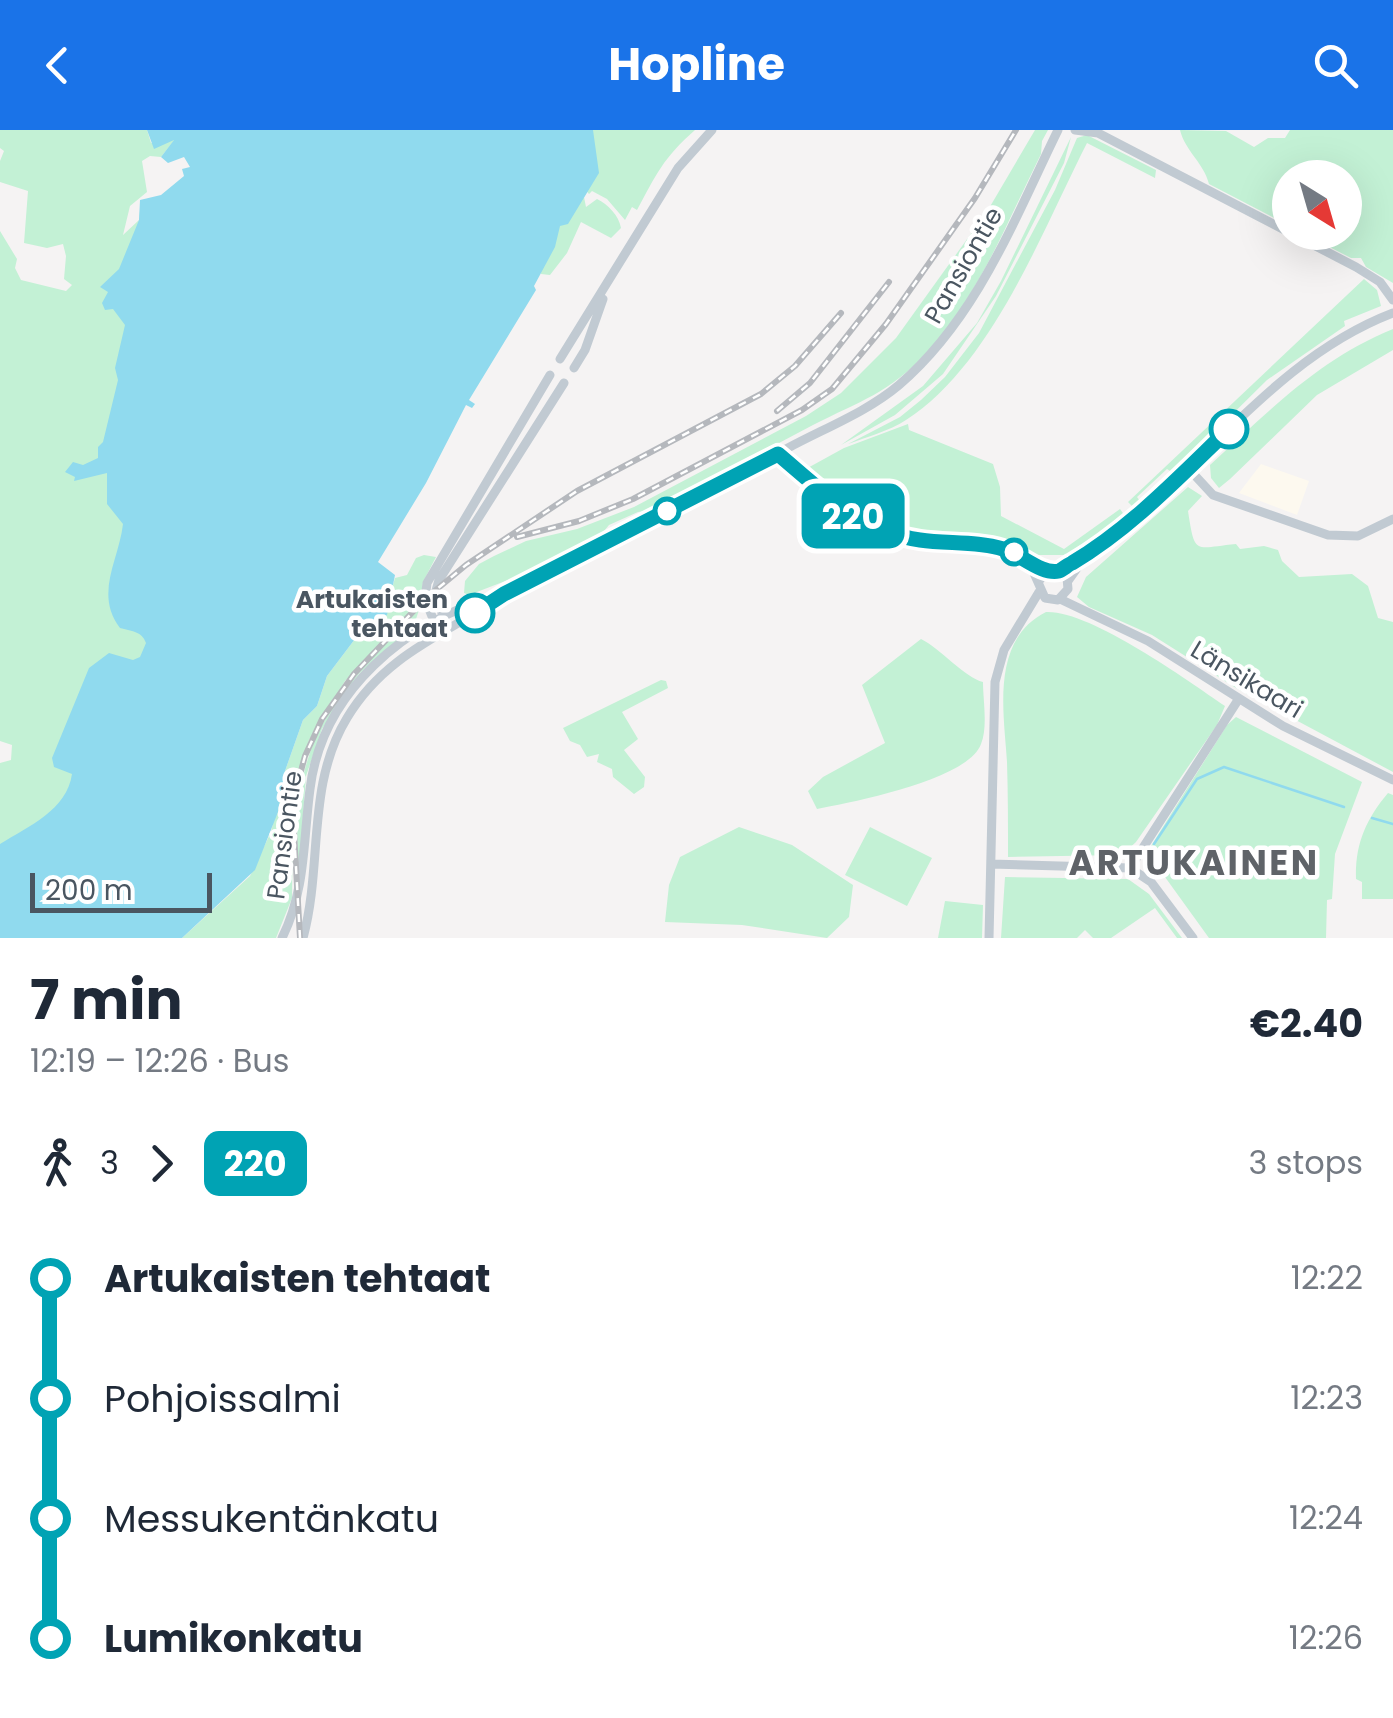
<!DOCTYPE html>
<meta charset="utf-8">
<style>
body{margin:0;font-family:Poppins,sans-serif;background:#f2f2f3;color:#1f2937;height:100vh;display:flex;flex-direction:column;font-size:38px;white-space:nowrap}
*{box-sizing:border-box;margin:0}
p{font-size:32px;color:#747a83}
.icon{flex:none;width:55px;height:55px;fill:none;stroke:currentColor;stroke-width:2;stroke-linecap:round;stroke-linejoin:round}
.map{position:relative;height:808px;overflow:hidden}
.sheet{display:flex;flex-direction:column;background:#fff;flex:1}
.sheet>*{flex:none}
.badge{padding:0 20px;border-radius:15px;font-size:35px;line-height:65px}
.needle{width:65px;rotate:143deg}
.fabs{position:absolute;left:1272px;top:30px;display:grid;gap:20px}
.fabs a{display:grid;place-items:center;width:90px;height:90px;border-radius:50%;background:#fff;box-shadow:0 10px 40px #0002;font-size:50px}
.scale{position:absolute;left:30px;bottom:25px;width:182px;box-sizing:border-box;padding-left:10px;border:5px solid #4a5661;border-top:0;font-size:28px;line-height:35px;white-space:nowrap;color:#4a5661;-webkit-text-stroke:8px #fff;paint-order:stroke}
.map>.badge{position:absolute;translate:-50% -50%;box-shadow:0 0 0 5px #fff}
.legs{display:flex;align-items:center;gap:15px;height:110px;padding:0 30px;font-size:32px}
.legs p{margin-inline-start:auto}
.head{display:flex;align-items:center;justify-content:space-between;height:170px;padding:0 30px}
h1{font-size:55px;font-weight:700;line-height:75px}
ul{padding:0 30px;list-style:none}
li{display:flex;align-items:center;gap:35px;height:120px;font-size:38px}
li i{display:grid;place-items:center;width:15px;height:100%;margin:0 12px;background:currentColor}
li i::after{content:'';width:25px;height:25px;margin:-12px;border:8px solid;border-radius:50%;background:#fff}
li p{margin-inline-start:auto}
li:first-child i{background:linear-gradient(#0000 50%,currentColor 0)}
li:last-child i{background:linear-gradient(currentColor 50%,#0000 0)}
header{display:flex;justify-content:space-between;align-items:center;height:130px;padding:0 30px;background:#1a73e8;color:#fff;font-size:45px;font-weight:700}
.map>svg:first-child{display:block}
.commercial{fill:#fdf9ef}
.green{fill:#c3f1d5}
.water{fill:#90daee}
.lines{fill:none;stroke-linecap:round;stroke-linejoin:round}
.stream{stroke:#90daee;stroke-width:2.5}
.minor{stroke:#c1cad2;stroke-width:9}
.rail-casing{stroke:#b5b8bd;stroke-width:6}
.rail{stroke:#fff;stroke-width:2.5;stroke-dasharray:8;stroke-linecap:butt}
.line-1-casing{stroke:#fff;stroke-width:22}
.line-1{stroke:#00a3b4;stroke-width:15}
.stop-1-dot{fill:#fff;stroke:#00a3b4;stroke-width:5}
.labels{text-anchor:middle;stroke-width:9;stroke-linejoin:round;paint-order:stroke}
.street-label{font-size:25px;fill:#4a5661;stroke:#fff}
.stop-label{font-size:25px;font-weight:bold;fill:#4a5661;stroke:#fff;text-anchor:end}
.district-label{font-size:35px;font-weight:bold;letter-spacing:2.5px;fill:#5f6368;stroke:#fff}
</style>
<header><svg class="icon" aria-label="back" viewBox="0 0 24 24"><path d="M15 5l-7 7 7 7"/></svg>Hopline<svg class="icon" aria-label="search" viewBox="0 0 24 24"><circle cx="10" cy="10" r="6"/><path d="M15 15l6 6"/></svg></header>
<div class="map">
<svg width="1393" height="808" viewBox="0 0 1393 808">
<rect width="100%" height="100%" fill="#f5f3f3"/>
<path class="commercial" d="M1261,334L1309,351L1297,385L1239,363Z"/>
<path class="green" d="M0,0H147L151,13L176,8L161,27L150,26L142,31L147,62L130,76L123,105L139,90L141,71L183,503L98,660L0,743V633L11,630L12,615L0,611V101L17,129L15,138L21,150L66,161L72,155L64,149L66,126L63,114L47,118L24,113L28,61L0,52V31L4,21L0,18Z
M584,0H695C663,28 656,45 637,80L632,77L625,90L607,69L592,61L589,64L582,56Z
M1035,0H1048L1042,11L1041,24C1007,92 979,166 927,222C890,263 860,271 813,295C759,324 705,352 651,380L638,382L609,395L600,406L534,440L469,465L464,463L465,451L479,434L494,426L526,411L577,399L634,377L806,286L841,263L896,208L988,80Z
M1180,0L1226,1L1254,17L1268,8H1285L1290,0H1393V153L1366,137L1361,128H1351L1302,103L1345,102V48H1290V96L1209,54C1204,33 1185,21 1180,0Z
M1087,5L1156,40L1155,48L1087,13C1042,101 992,235 906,290C889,301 867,307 848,314L900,287L921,270L945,247L979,203L1055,60L1077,8Z
M1071,7L1064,33L996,166L943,244L895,285L841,315L923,256L977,193L1001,151Z
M584,67L586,77L597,69C608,74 619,86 621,98L611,108L581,92L567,123L550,145L541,144L542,112Z
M1364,149L1377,160L1381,176L1344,191L1345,196L1267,250L1173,343L1167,339L1137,367L1140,371L1133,377L1128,372Z
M1393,199V220L1317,265L1230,349L1219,358L1211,348L1210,335C1268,282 1319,229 1393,199Z
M908,294L909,300L993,334L1000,357L1001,386L1064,419L1120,379L1125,386L1078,425H1034L1014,413L934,408L882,397L854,382L804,340L844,318Z
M1188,357L1202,366L1188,381C1195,426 1194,418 1236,414L1240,419L1264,416L1278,420L1282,431L1299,447L1352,444L1368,456L1378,488L1393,492V642L1236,558L1152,505L1089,477L1077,467L1086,447Z
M424,425L436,427L423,452L420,472L345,551L309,610L293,667L292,768L276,808H182L250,746L271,702L285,641L303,590L317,576L327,546L358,505L383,490L395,448L407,445L416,428Z
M420,477L414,495L359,544L322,599L306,646L299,740C287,611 336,564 420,477Z
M1046,482C1090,480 1187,550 1225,576L1217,595L1136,712L1122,725L1008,727C1008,695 1008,664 1007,632C1004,583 990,510 1046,482Z
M921,509C940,518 965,548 983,552C983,570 988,597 981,614C968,650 853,672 817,679L808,661L823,647L885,613L862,555Z
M661,550L666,551L668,558L622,582L638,609L624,620L645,647L644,657L634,664L613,647L612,639L597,632L599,624L587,627L580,615L570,611L563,598Z
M1236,587L1362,652L1335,724L1332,769L1327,770L1326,808H1209L1152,729L1151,716L1227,595Z
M1388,663L1393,665V769H1362V752L1356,749C1355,714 1366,689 1388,663Z
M739,697L792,715L853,755L849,787L827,808L742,795L665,792L669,755L680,727Z
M870,697L932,728L907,776L845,745Z
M1005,747L1128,749L1149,764L1182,808H1177L1155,778L1111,808H1093L1085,800L1077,808H1001Z
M945,771L983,775L982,808H938Z"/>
<path class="water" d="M147,0H593L599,43L568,94L560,96L555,117L534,156L536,160L469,270L475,274L472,278L466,275L426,353L378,432L395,445L387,485L358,505L327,546L317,576L303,590L285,641L278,682L255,740L182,808H0V714C29,696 67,680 72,644L54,637L52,628L89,538L109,523L133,530L140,527L146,513C142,501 131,501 120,498C94,464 119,430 123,394L107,374V343L74,351L75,347L65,342L73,332L83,335L98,328V317L103,312L118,250L115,238L125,195L113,179L105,180L102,173L108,162L100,157L119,139L139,90L140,70L161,65L184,46L182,39L190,37L184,27L168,33L161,27L174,10L154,19Z"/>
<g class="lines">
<path class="stream" d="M1372,688L1393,694
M1154,714L1197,649L1224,637L1344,677"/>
<path class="minor" d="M1075,0L1098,3L1356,137L1380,152L1393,170
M560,229L678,38L712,0
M574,238L585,220L603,169
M778,324L847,382L879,400L918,410L1003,418L1048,441
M1188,338L1213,365L1328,405L1358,406L1393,389
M1029,432L1045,468L1058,470L1068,459L1067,448L1057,441L1046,442L1039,451
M1058,441C1183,373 1257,235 1393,183
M1068,451L1085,427
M1060,469L1148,511L1283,596L1393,650
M445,491L435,464L439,450L564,253
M436,496L425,469L427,453L550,245
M991,734L1130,738L1151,752L1193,808
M1130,738L1238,570
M282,808C306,760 303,711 310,659C322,561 406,492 496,466
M303,808C323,735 306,655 347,588C378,536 424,513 474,484C576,423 684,375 788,318C825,298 867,282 899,255C977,188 1014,90 1058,0
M989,808L995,552L1004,520L1039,462"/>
<defs>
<path id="rail" d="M777,281L810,253L889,152
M517,407L579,391L633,369L802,280L832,259L886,194L975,68L1016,0
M300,808L294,702L298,652L305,626L322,589L354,544L425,469L466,435L577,361L761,264L795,236L841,183"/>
</defs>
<use href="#rail" class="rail-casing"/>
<use href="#rail" class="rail"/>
</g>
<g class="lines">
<defs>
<path id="line-1" d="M475,483L504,464L778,324C822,361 861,402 920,410C947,414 977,411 1003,419C1021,424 1041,445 1059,441C1062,440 1069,434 1072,433C1131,398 1179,347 1229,299"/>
</defs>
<use href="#line-1" class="line-1-casing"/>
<use href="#line-1" class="line-1"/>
</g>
<g class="stop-1-dot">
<circle cx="1229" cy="299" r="18"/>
<circle cx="667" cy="381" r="12"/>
<circle cx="1014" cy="422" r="12"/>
<circle cx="475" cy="483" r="18"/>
</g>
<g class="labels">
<g class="street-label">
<text transform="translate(963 135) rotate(-60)" y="9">Pansiontie</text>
<text transform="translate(1247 549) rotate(31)" y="9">Länsikaari</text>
<text transform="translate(284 705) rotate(-82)" y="9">Pansiontie</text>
</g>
<g class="stop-label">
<text x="448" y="478">Artukaisten<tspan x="448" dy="29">tehtaat</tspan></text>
</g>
<g class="district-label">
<text x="1194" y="745">ARTUKAINEN</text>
</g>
</g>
</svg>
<div class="fabs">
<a><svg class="needle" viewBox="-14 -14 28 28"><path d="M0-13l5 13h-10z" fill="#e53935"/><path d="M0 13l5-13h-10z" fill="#747a83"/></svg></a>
</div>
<div class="scale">200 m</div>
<b class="badge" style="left:853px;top:386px;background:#00a3b4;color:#fff">220</b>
</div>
<section class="sheet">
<div class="head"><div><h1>7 min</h1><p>12:19 – 12:26 · Bus</p></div><b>€2.40</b></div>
<div class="legs"><svg class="icon" aria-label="walk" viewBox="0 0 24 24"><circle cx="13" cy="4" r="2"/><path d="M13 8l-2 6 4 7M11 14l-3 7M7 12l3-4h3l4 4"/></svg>3<svg class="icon" aria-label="forward" viewBox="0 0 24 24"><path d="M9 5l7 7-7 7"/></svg><b class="badge" style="background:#00a3b4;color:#fff">220</b><p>3 stops</p></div>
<ul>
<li><i style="color:#00a3b4"></i><b>Artukaisten tehtaat</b><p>12:22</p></li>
<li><i style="color:#00a3b4"></i><span>Pohjoissalmi</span><p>12:23</p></li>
<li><i style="color:#00a3b4"></i><span>Messukentänkatu</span><p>12:24</p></li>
<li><i style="color:#00a3b4"></i><b>Lumikonkatu</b><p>12:26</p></li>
</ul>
</section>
